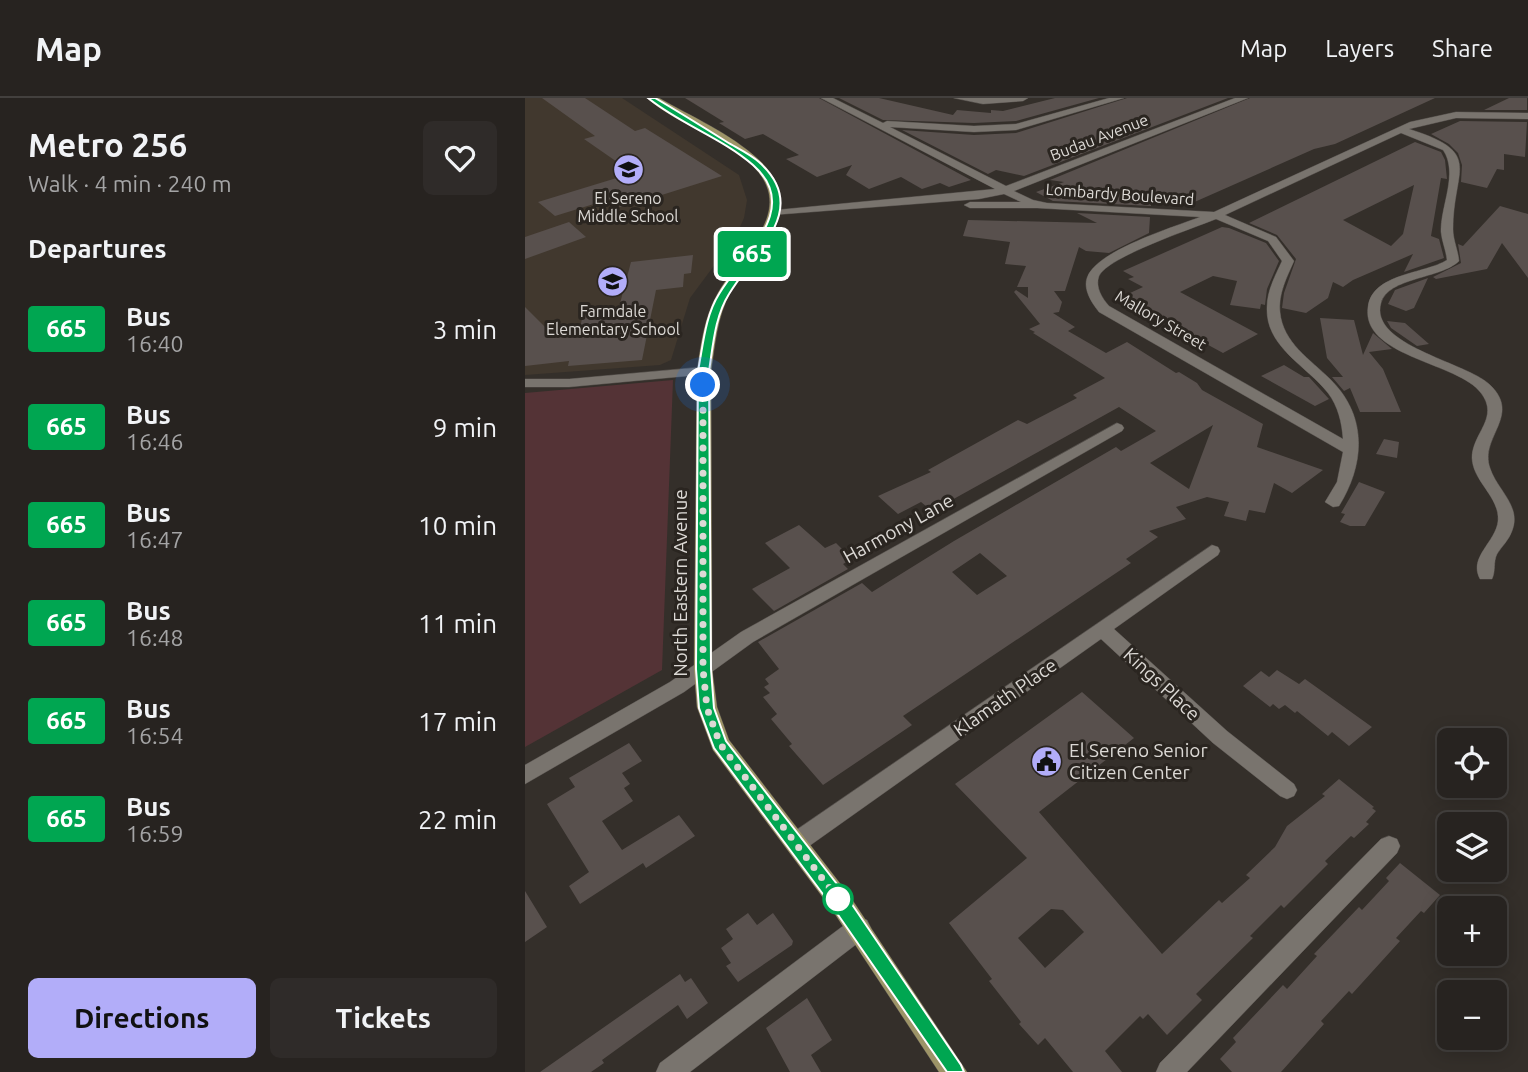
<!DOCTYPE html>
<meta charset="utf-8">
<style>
body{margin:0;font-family:Ubuntu,sans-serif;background:#2f2b29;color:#f1f3f6;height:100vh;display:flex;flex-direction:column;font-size:26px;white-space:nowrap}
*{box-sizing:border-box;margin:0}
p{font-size:23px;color:#a4a4a5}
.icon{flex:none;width:38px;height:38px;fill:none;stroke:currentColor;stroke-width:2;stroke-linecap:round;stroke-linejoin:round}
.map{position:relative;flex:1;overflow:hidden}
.panel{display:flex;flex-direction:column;background:#272320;width:525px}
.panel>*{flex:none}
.badge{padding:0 14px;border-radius:5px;font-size:24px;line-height:46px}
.controls{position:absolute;left:912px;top:630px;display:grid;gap:14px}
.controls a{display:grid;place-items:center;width:70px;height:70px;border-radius:10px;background:#272320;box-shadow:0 4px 18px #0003,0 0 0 2px #43403e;font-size:35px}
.you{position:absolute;width:35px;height:35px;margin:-18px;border:5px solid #fff;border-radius:50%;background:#1a73e8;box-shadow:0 0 0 10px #1a73e833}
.map>.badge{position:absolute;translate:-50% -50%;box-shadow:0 0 0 4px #fff}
h2{padding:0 28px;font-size:26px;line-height:63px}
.round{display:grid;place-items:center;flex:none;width:74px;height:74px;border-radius:10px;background:#2f2b29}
.summary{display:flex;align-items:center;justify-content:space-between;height:119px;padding:0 28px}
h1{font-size:33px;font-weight:700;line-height:52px}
.cta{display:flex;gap:14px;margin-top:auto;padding:14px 28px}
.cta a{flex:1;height:80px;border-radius:10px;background:#b2adf9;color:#111;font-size:28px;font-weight:700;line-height:80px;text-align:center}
.cta a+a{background:#2f2b29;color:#f1f3f6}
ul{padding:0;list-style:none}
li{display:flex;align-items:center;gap:21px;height:98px;padding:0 28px}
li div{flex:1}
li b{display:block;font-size:26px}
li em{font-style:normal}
li .badge{min-width:77px;font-weight:700;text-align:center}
header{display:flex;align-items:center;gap:42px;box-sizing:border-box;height:98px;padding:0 35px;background:#272320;border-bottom:2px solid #43403e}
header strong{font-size:33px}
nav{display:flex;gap:38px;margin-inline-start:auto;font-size:24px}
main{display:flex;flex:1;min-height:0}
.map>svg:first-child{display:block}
.built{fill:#41382e}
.green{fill:#543336}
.building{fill:#58504d;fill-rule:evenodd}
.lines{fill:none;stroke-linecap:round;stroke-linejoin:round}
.minor-casing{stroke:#524d49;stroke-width:1}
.major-casing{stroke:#524d49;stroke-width:1}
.minor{fill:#79746e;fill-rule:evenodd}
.major{fill:#9d9467;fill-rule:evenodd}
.line{fill:#00a651;stroke:#fff;stroke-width:2}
.walk{stroke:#dcd9d5;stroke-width:7;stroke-dasharray:0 12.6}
.stop-dot{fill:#fff;stroke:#00a651;stroke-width:3.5}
.labels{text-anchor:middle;stroke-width:6;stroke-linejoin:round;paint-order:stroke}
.far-street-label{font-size:16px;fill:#dcd9d5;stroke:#2a2520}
.far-poi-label{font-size:16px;fill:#dcd9d5;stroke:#2a2520}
.street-label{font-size:19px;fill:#dcd9d5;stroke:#2a2520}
.poi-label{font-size:19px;fill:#dcd9d5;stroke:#2a2520;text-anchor:start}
</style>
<header>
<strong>Map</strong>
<nav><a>Map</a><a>Layers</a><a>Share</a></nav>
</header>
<main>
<section class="panel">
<div class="summary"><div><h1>Metro 256</h1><p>Walk · 4 min · 240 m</p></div><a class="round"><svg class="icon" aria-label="heart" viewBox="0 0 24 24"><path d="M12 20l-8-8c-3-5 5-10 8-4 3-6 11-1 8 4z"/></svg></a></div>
<h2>Departures</h2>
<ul>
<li><span class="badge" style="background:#00a651;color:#fff">665</span><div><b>Bus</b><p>16:40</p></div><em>3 min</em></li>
<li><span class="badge" style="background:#00a651;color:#fff">665</span><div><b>Bus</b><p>16:46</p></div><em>9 min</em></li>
<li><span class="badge" style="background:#00a651;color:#fff">665</span><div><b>Bus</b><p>16:47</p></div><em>10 min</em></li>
<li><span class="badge" style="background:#00a651;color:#fff">665</span><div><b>Bus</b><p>16:48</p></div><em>11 min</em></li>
<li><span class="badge" style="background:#00a651;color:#fff">665</span><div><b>Bus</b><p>16:54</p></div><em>17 min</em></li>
<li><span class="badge" style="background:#00a651;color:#fff">665</span><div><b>Bus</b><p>16:59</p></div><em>22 min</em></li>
</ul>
<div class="cta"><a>Directions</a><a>Tickets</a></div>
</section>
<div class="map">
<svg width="1003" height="974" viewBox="0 0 1003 974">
<rect width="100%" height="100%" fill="#342f2a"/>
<path class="built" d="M0,0H97L214,77L222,102L219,120L211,138L165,200L146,262L135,267L0,277Z"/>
<path class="green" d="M148,282L137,572L0,649V295Z"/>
<path class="building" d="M17,0H60L110,33L120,30L197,78L105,107L95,109L85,101L30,118L13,104L108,75L59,41L70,38Z
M160,0H294L446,82L424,89L415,85L397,91L376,79L344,91L321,77L327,67L292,79L261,61L274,57L238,36L220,41L194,25L199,24Z
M314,0H354L428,17L432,12L466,15V12L478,13L530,0H574L491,23L449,25L358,22Z
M602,0H703L499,78L471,72L463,76L377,32L449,37L491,35Z
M725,0H910L810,46L789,51L665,106L655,101L645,105L626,96V108L528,103L511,94L539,84L525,82Z
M984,0H1002V12H959Z
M935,23L1002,24L1000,59L979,56V72L972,71L962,90L936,84L937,67L933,55L924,46L906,36Z
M890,44L916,54L920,62L922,81L916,80L906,138L914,141L919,160L879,174L888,156L828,182L818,189L808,184L803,200L781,215L757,210L759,195L771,161L752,137L724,125ZM889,87L878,136L866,148L818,122Z
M975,108L1003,116V180L977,145L962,171L911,181L908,179L936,165L933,146L938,148Z
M552,115L625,119L624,135L584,155L561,153L554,149L540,193H529L537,204L534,214L528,215L550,229L543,233L581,255L602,244L651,275L654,274L672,285L677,292L738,326L732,349L798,372L767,395L749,385L740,415L724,412L721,423L699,418L704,404L682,399L651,409L661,421L624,433L633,439L601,461L606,465L378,618L387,627L298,687L264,648L267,646L246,621L252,616L238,599L245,595L239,589L244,586L240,581L254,571L233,544L337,485L347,494L429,443L591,349L596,353L631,333L594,309L407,413L396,404L373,416L353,398L406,374L403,372L493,322L502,326L552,300L548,297L580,280L508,235L510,234L504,231L515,226L489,194L491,192L503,200V189H492L501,168L480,166L485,144L438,138L443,122L572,125ZM688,327L664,391L625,365ZM455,455L482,478L452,497L427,474Z
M44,124L61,139L0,161V139Z
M697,129L704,130L741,145L754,163L742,191L740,207L736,206L735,211L705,207L712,183L688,178L655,194L733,236L698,255L617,211L613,213L592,201L618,189L603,181L609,179L598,173Z
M168,157L166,175L159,176L158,189L131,192L117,262L43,268L44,263L0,268V209L28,237L54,235L58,216L93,213L106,164Z
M903,180L889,210L881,213L863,206L870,192Z
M795,220L829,222L838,257L848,235L867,251L844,254L858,271L876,314H835L825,290L819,293L807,279H818L802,260Z
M862,223L880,225L904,246L892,248L866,230Z
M759,267L779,279H784L804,301L790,308L736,278Z
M859,341L874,344L872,360L851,356Z
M834,384L860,394L840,428H825L815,424L820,416L816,415Z
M274,427L300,450L311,445L327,461L318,466L323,471L249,513L227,491L265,470L240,445Z
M752,572L774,586L780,581L847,629L824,648L807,634L803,638L772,613L770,615L760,607L754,611L748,606L745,609L718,588L736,573L744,579Z
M557,594L609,640L514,714L637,856L694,802L697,805L725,780L721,777L750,749L762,728L800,698L797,696L814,681L849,709L847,710L851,713L841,724L844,726L829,740L826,738L800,763L803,766L759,810L756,807L725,838L728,840L671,896L677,902L642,937L623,916L618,921L615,918L580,953L597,974H548L520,940L513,947L494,926L496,924L464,883L467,881L424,825L502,760L430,686ZM526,811L538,812L559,834L520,870L493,840Z
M104,645L117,663L97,675L105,686L99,690L108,703L77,723L97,752L154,717L170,738L121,770L118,765L55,806L44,788L64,774L22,706L50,689L44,680Z
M875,765L915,797L899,815L896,813L871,840L875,843L827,896L824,893L796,923L799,926L756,974H707L695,961L711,944L708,940L758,887L762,891L792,858L789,856L834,809L837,812L864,783L861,780Z
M0,793L22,829L0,844Z
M223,815L232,827L248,815L268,843L267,847L213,884L201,868L206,865L196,850L208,841L201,831Z
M155,876L160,884L166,880L183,905L162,921L153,907L77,962L79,965L66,974H15Z
M282,900L307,942L286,957L296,974H265L241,930Z"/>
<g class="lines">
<defs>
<path id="minor" d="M296,0H308L358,25L362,23L449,28L491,26L584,0H599L491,32L449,34L365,29L481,88L710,0H723L489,93L508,102L522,105L689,114L885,24L931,14L1003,15V21L931,20L884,31C960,55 928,70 928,131C928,142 933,152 934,163C916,181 863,179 856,205C844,247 940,264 964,286C998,317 954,339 965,370C972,392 997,408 987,433C984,442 977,448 972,456C968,464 971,473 967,481H955C943,459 971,444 973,423C975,399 948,384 947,360C947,335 975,320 956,295C933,264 836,259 843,209C847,175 900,176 922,162C921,152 917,144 916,134C915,109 934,75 918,52L876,35L700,117L751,139L769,163C762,179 753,196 755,214C758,245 785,261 805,281C843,318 840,366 814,408L808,409L800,404L812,384L818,354L574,214C567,205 558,192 562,180C570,153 649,129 675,119L512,110H445L439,107L445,104H496L479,96L454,101L247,117L245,115L251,112L470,91ZM691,121L743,143L757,163C750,178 742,193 742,209C740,249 782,268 803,295C813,308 817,325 818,341L584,208C577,200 570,189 574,178C582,159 669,130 691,121Z
M429,0H503L498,3L458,6Z
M179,269L186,273L184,276L44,289H0V281H44Z
M592,325L597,327L599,330L597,333L228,544L159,594L0,686V667L145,584L216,534Z
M687,447L693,449L695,453L693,457L589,531L702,633L769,686L772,692L769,698L762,701L755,698L688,645L576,541L280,751L272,754L264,751L261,744L264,737Z
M864,738L872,741L875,748L872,755L662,974H631L635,965L856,741Z
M334,819L342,822L346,830L342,838L165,974H131L135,965L326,822Z"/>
<path id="major" d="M122,0H134C167,19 205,35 234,62C287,113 230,151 205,195C192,219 190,247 186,273L187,571L192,609L204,642L324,797L442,974H414L308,813L188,652L172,609L169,571L172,273C176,247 179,219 193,195C215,155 275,113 226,66C196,38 153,27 122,0Z"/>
</defs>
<use href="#minor" class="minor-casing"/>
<use href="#major" class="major-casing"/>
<use href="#minor" class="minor"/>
<use href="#major" class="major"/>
</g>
<path class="line" d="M123,0H130C154,14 178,29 202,44C212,50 225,56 234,64C287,111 229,154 204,196C190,218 188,248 184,273L186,571L189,610L201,643L322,799L436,967L439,974H422L309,811L189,650L174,610L171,571L173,273C178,248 180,218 194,196C217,157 278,111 228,67C197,40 155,26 123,0Z"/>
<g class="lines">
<path class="walk" d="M178,287V571L182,610L195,646L316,805L313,801"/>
</g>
<defs>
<symbol id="school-disc" viewBox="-11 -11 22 22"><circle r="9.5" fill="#b2adf9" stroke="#2a2520"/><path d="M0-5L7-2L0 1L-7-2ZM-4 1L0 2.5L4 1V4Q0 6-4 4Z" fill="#111"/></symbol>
<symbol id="civic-disc" viewBox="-11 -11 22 22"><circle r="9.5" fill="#b2adf9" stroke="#2a2520"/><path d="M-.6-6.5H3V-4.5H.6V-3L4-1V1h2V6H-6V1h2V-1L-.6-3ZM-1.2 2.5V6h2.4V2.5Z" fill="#111"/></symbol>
</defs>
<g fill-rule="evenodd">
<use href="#school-disc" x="86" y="54" width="35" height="35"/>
<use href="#school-disc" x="70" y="166" width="35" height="35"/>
<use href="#civic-disc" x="504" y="646" width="35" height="35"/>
</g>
<circle class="stop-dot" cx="313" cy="801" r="14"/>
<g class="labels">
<g class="far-street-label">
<text transform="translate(574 39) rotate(-21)" y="6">Budau Avenue</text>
<text transform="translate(595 96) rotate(4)" y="6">Lombardy Boulevard</text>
<text transform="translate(636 222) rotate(30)" y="6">Mallory Street</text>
</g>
<g class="far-poi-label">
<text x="103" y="106">El Sereno<tspan x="103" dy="18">Middle School</tspan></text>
<text x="88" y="219">Farmdale<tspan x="88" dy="18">Elementary School</tspan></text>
</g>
<g class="street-label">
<text transform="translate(373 430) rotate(-29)" y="7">Harmony Lane</text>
<text transform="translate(155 485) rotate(-90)" y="7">North Eastern Avenue</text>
<text transform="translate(637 586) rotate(43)" y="7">Kings Place</text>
<text transform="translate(480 599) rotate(-35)" y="7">Klamath Place</text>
</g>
<g class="poi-label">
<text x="544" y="659">El Sereno Senior<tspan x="544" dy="22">Citizen Center</tspan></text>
</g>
</g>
</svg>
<div class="controls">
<a><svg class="icon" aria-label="locate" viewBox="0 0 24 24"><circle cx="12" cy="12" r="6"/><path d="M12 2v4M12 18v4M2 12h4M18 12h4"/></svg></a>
<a><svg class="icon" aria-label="layers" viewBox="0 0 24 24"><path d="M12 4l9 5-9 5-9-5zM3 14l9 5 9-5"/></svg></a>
<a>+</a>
<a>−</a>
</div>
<div class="you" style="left:178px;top:287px"></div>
<b class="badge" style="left:227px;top:156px;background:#00a651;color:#fff">665</b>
</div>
</main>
